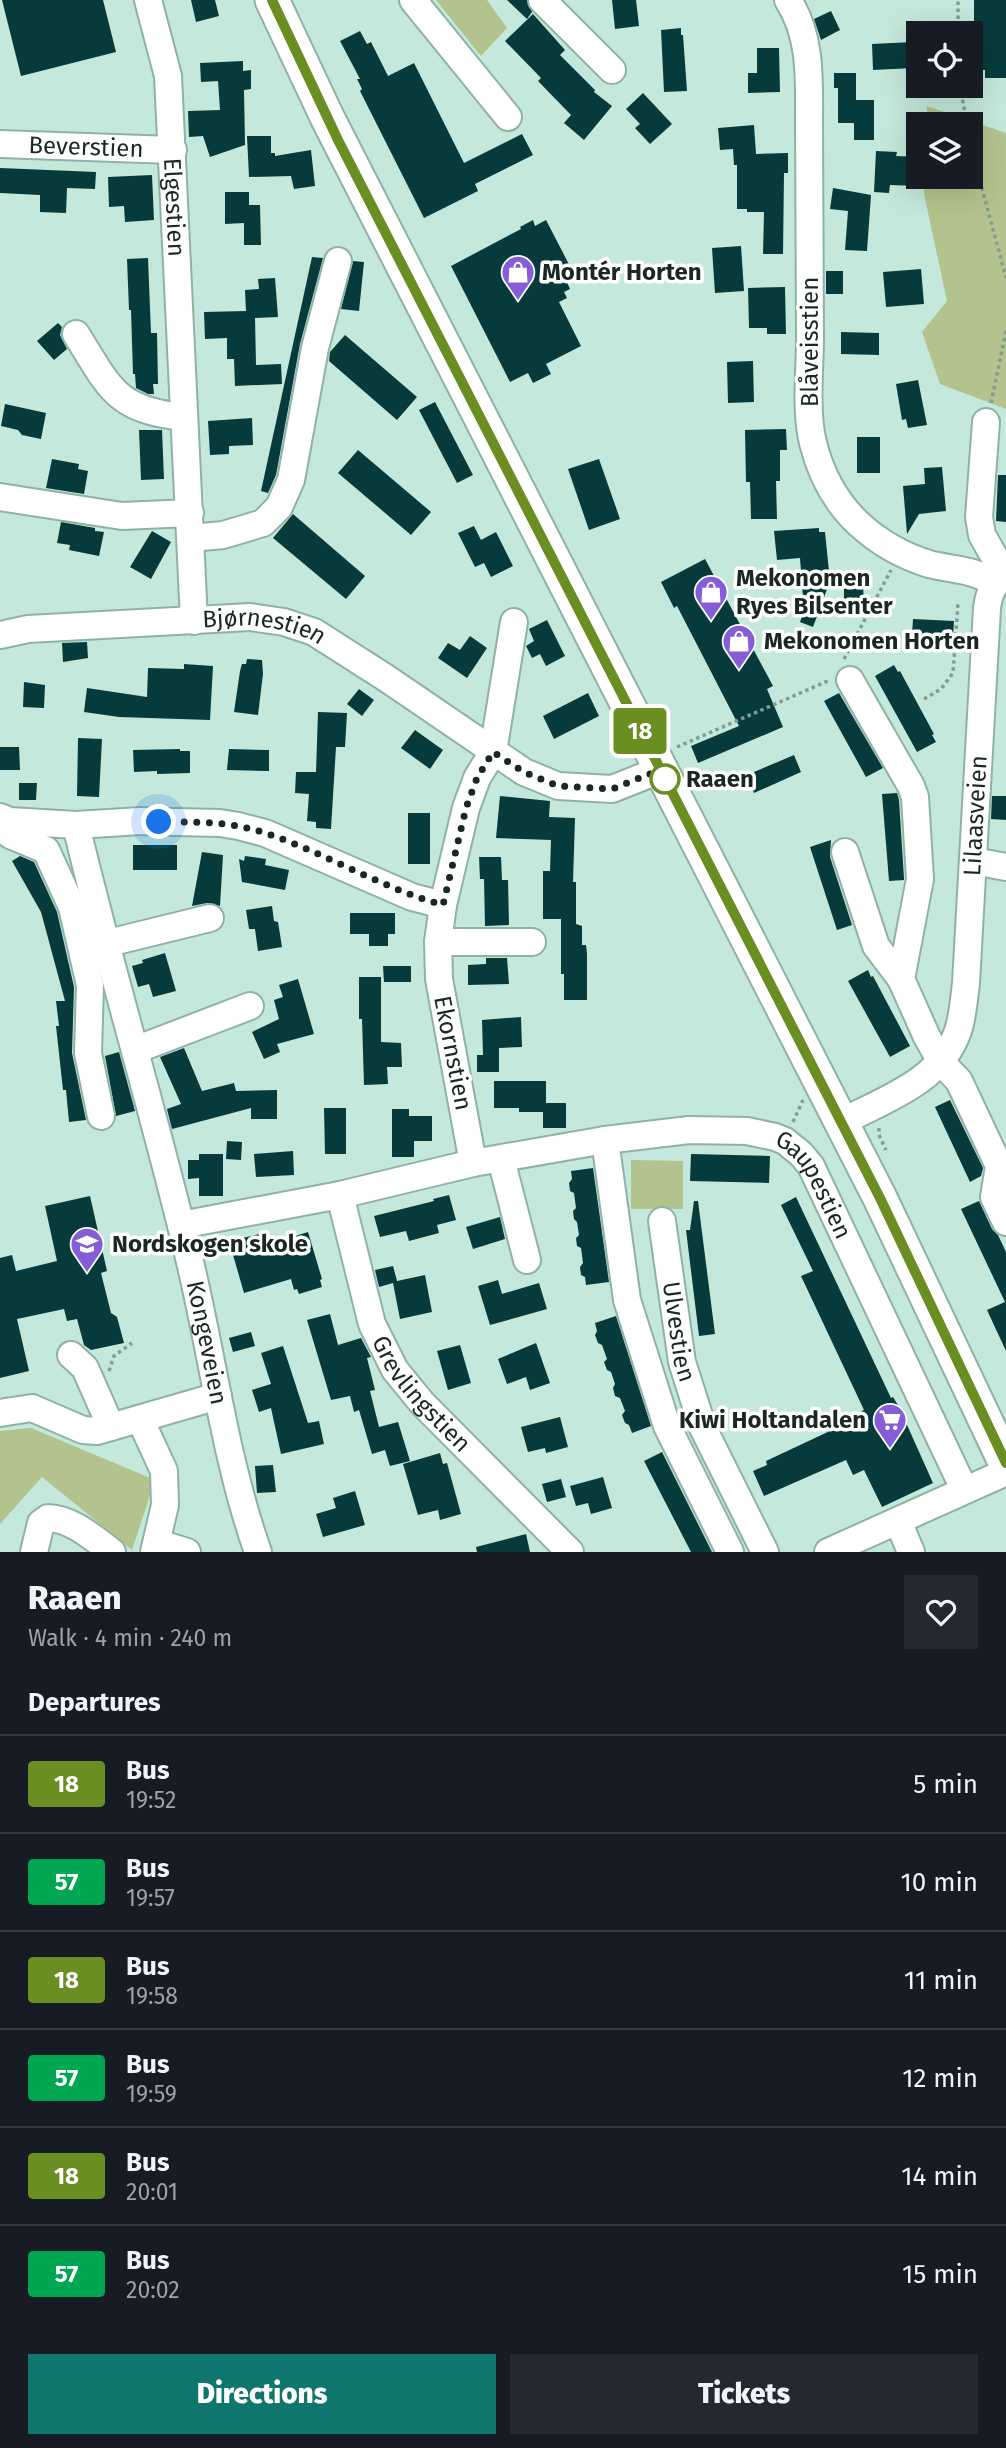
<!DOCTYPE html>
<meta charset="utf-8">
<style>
body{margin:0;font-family:"Fira Sans",sans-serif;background:#242831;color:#f1f3f6;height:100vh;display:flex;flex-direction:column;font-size:26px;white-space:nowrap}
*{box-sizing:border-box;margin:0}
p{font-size:23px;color:#9ea1a6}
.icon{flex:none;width:38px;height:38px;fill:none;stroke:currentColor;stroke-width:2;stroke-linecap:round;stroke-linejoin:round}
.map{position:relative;height:1552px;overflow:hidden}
.details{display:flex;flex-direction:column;background:#171b24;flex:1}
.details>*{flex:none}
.badge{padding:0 14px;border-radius:5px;font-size:24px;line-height:46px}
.tools{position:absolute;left:906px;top:21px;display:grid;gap:14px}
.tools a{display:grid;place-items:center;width:77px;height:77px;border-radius:0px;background:#171b24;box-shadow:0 7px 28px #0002;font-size:35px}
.you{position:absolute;width:35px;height:35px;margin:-18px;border:5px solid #fff;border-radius:50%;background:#1a73e8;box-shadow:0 0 0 10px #1a73e833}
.map>.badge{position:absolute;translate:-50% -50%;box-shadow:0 0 0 4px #fff}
h2{padding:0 28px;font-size:26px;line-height:63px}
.round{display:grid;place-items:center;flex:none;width:74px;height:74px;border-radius:0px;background:#242831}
.overview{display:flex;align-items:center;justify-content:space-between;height:119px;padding:0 28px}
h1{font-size:33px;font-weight:800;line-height:52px}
.button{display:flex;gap:14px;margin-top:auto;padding:14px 28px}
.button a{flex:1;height:80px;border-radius:0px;background:#0f766e;color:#fff;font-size:28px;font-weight:800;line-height:80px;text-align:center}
.button a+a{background:#242831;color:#f1f3f6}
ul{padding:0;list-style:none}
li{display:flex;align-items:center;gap:21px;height:98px;padding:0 28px;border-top:2px solid #363941}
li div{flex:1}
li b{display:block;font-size:26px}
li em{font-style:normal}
li .badge{min-width:77px;font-weight:700;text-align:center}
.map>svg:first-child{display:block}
.green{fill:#b3c38d}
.building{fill:#073b3b}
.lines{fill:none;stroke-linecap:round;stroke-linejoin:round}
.minor-casing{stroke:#8fb2a6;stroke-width:30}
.major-casing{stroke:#8fb2a6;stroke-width:37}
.path{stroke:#829d93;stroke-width:3.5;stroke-dasharray:3.5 3.5;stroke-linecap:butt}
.minor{stroke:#fff;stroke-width:26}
.major{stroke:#fff;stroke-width:33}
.line-casing{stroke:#fff;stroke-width:16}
.line{stroke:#6b8e23;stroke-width:10}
.walk{stroke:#1a2823;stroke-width:7;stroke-dasharray:0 12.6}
.stop-dot{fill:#fff;stroke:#6b8e23;stroke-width:3.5}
.labels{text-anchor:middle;stroke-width:7;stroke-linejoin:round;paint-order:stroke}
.street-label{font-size:24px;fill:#1a2823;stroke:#fff}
.poi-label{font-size:24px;font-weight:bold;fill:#1a2823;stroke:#fff;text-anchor:start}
.stop-label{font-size:24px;font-weight:bold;fill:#1a2823;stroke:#fff;text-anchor:start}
</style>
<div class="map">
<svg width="1006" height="1552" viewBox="0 0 1006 1552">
<rect width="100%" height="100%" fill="#c4e8db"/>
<path class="green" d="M436,0H487L507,28L481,56Z
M927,106L1006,133V409L940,384L922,332L947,301L924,194L925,177H971V124H927Z
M631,1160L683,1161V1209H631Z
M31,1428L155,1480L132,1550L42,1477L0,1524V1431Z"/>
<path class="building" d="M2,0H103L116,52L21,76Z
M191,0H215L219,16L196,22Z
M507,0H527L532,12L527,19Z
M612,0H636L639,26L615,29Z
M974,0H1006V78H985V70H974Z
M831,11L840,30L821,40L814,19Z
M533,14L565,50L560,55L595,90L594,92L612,106L584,140L564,123L571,115L538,81L541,78L505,41Z
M681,28V35H683L687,91L664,92L661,30Z
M360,31L367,44L371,42L388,76L414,63L464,163L522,134L533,155L475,184L478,191L424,218L360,91L362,89L357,79H360L340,41Z
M913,42L914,68L873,70L872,44Z
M757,48H779L780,92L748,93V73H757Z
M243,61V71L251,70V89L244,90L245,145L210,157L203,136L189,137L188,111L220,110L218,81L201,82L200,63Z
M834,73H856V100H874V140H854V123H838V88H834Z
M643,93L672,124L650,144L635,128L640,124L626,109Z
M754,125L756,154L788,153V173H784L783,254H763L764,212H747V209H737V165H734L733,149L720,150L718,128Z
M247,136H271V153H275V156L311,150L315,186L294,189L291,176L249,177Z
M876,151L897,152L896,156L919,157V186L890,185L889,193L874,192Z
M0,168L96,172L95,189L67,188L66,213L40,212V195L0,193Z
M152,175L154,220L125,222L124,206L109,207L108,177Z
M833,188L871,195L867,251L845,250L848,211L830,209Z
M225,192H249V205H260L261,245H244V223L225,224Z
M533,220L535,226L546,220L575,276L566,280L570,289L564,292L567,298L559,302L581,346L546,364L551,374L533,383L528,373L510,382L451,266L521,229L520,227Z
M741,246L744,291L715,293L712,248Z
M312,257L323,258L300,344L276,475L268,493L261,491Z
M148,258L151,333H157L158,384H153L154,394H148L136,388L135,374H133L131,310H129L127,259Z
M353,261L364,262L359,311L341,309Z
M921,269L924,304L886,307L883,272Z
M826,271H843V294H826Z
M275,278L278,317L255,318L256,365L281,364L282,384L235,386L234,359H227V338L205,339L204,312L246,311L245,290L259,289L258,279Z
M785,287L786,334H767V328H749L748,288Z
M58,323L62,327L60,335L67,349L54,360L37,341Z
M841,332L879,333V355L841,354Z
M345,335L417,397L397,420L329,361L330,352Z
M753,361L754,402L728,403L727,362Z
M918,380L927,425L908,428L906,419L902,420L896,384Z
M435,402L473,475L457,483L419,410Z
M5,404L46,413L41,439L22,435L18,430L1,426Z
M252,418L253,445L229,446V454L210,455L208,421Z
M786,429L787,450H780V481H776L777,519H751L750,482H746L745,430Z
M139,430H162L164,479L141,480Z
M857,437H880V473H857Z
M358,450L431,512L411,535L338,473Z
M52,459L79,464L78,469L88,471L84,494L46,488Z
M599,459L620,519L589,530L568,469Z
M942,467L946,511L919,514L907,534L903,486L925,484L924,468Z
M998,475H1006V522L996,521Z
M293,514L365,576L346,599L273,538Z
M61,522L95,528V531L104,532L99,556L69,550L70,545L57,543Z
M474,526L481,540L496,532L513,566L491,577L484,563L475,567L458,533Z
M819,528V532H825L830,581L813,627L800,622L804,611L800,558L777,560L774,531Z
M152,531L171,542L151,579L130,567Z
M705,559L773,686L767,689L783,727L698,763L691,746L739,726L677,606L674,608L661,582Z
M863,585L864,603L844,604V586Z
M913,619L954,621L953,637L912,635Z
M547,620L565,656L546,666L540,654L532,658L526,646L534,641L529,629Z
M470,636L487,648L467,678L438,658L448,643L460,650Z
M87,642L88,658L63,662L62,643Z
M247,659L262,660L263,674L258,715L234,712L240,671L242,664H246Z
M184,664L213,666L210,720L119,717L84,712L87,688L147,697L148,668L184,669Z
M894,665L898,672L900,671L934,734L932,735L936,742L917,752L875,676Z
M24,682L45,685L44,708L23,707Z
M359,689L374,700L362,716L347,704Z
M588,693L599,716L554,739L543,716Z
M839,693L883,768L866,777L824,701Z
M318,712L347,713L345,747H336L331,829L316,828V822L307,821L309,794L295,793L296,772H316Z
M415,730L443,750L430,769L401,748Z
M78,738L102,739L99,797L77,796Z
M0,747H19L20,770H0Z
M180,749V751H190V773L157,774V771L134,772L133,750Z
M229,749L269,750V771L227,770Z
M794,755L801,772L754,793L747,775Z
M19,783H37L36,800H19Z
M897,793L899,800L904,878V880L889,881L882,794Z
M500,796L550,801L549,817L575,818L573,882H576V924L582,926V945H586L587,954V1000H564V974H561V919H543V871H550L551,840L496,838Z
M992,796H1006V820L991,819Z
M408,813H430V864H408Z
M831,840L830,857L852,925L837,930L810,847Z
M133,845H177V870H133Z
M202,852L223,855L220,906L207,903L192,906Z
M20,856L34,862L57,912L74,987L72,1053L86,1120L69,1122L66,1090H63L56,1026H59L56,1001H65L41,912L12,861Z
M245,856L266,859L265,865L289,870L285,890L242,882L239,859L244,861Z
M479,857H501L502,880H508L509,925L485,926L484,879H480Z
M272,906L274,921L278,922L282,947L258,951L255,929H249L246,910Z
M350,913H395V934H388V946H369V934H350Z
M165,953L176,991L153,997L149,984L138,987L132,966L143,963L142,960Z
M486,958H507L509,984L468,985V965L486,964Z
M383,966H411V982H384Z
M868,970L871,977L873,976L910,1046L890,1057L848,981Z
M359,977H381V1042L401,1043L402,1067H387L388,1084L364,1085L362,1019H359Z
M298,979L314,1034L277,1044L280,1052L264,1059L252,1032L279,1019L274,1000L283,997L279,985Z
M521,1017L522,1047L499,1048V1072H477V1055H483L482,1020Z
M184,1048L202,1091L234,1083L236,1091L277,1090V1119H251V1108L172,1129L167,1109L181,1104L160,1057Z
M119,1052L135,1111L116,1116L105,1056Z
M494,1081H546V1103H566V1128H543V1112H519V1108H494Z
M950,1100L983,1168L981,1176L970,1182L935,1107Z
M324,1108H346V1154H325Z
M392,1109H409V1116H432V1141H414V1157H392Z
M227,1141L242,1142L241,1160L226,1159Z
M293,1151L294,1175L256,1177L254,1154Z
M199,1154H223V1196H199V1178L188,1179V1160H199Z
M691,1154L770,1156L769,1183L690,1181Z
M593,1168L609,1282L586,1285L585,1277L581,1275L580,1267L583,1263L581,1248L577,1246L576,1238L579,1235L577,1222L574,1219L573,1211L576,1208L574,1193L570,1191L569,1183L572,1179L571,1171Z
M449,1195L456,1220L437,1225L439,1233L409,1241L406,1231L380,1237L374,1216L434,1201L433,1199Z
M90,1196L107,1271L101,1273L111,1313L117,1317L124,1343L91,1350L84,1345L77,1319L67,1321L64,1309L17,1319L29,1371L0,1378V1258L12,1255L16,1271L57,1261L45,1206Z
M796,1197L891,1398L893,1397L899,1407L933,1483L882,1507L864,1470L853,1475L846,1460L764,1496L753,1471L767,1465L766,1461L832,1430L831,1428L842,1423L841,1421L864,1410L801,1276L813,1271L781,1205Z
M694,1201H698L715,1334L699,1336L686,1230H690Z
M979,1201L992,1229L998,1235L1006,1252V1351L987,1310L1005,1302L961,1209Z
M500,1217L505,1239L473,1249L466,1227Z
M308,1232L322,1279L320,1280L322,1287L299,1294L297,1289L294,1290L291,1279L244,1293L229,1241L260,1234L263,1246Z
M393,1266L397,1281L425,1275L432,1312L400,1319L393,1283L379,1287L375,1270Z
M498,1280L502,1294L539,1283L547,1309L490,1325L478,1286Z
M330,1314L338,1345L361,1338L371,1357L367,1358L375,1390L370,1391L379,1427L398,1422L410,1461L390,1466L385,1450L372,1454L359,1410L354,1412L350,1396L331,1400L307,1320Z
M616,1316L651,1426L632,1433L629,1425L625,1423L622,1415L625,1411L620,1398L615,1396L613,1388L615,1384L611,1372L607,1370L604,1362L607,1359L602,1345L598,1343L595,1335L597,1331L595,1323Z
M251,1332L255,1346L233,1352L229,1338Z
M536,1343L550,1383L530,1390L526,1377L507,1384L498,1359Z
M460,1345L471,1383L448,1390L437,1351Z
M283,1346L308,1423L319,1421L324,1444L281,1454L271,1408L259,1412L252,1390L271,1384L261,1353Z
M560,1417L568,1447L546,1453L545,1448L528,1452L521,1427Z
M662,1452L712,1552H691L644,1461Z
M440,1453L443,1464L447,1463L461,1514L440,1520L438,1510L418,1515L403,1464Z
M273,1465L276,1492L257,1493L255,1466Z
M603,1477L612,1508L591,1514L588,1503L576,1506L570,1486Z
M561,1479L566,1497L547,1502L542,1484Z
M355,1491L365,1525L323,1537L316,1514L336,1508L333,1498Z
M526,1534L530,1552H477L476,1547Z"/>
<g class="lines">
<defs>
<g id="minor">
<path id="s1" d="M148,0L168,76L194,621"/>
<path d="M413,0L508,117"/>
<path d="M542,0L612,70"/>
<path d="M788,0C812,37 809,81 809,124C810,195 810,266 810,337C810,371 805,410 813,443C821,475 836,503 860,525C880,543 903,556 929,564C952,570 974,569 995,583"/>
<path id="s2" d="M0,144L173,150"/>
<path d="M76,334C110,388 115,410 184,417"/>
<path d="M986,422L979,517L982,535L1004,574"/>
<path d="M0,497L122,516L190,513"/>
<path d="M191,538L223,535L263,523L279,507L291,480L315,348L338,261"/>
<path id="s3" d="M0,635L28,629L250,617L284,622L314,632L386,678L524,772L558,786L612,789L660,770"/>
<path d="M850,680L911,786L915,797L920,879L901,979"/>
<path d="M0,817L10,821L76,825L141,821L176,822L220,823L238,826L265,833L412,897L443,905"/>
<path d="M0,823L10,835L46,850L72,907L90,985L88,1053L101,1116"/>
<path id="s4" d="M76,825C111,972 155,1116 190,1262C213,1358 225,1459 258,1552"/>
<path d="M845,852L876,946L901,979L927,1037L941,1062L959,1081L999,1166L994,1197L1006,1222"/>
<path d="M973,861L1006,867"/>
<path d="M438,942H532"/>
<path d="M104,944L210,918"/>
<path d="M135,1050L250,1006"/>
<path id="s5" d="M842,1122C885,1099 940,1082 958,1031C963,1016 964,999 966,983L987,608C989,592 994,583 1006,573"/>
<path d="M605,1140L627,1300L667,1426L730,1552"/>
<path d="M501,1159L527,1260"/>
<path d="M473,1163L439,979L438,942L443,905L466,808L477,778L493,752L514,622"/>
<path id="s6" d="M340,1195L372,1324L395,1370L422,1403L570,1552"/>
<path id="s7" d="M662,1221L682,1362L703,1428L765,1552"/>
<path id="s8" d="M181,1225L340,1195L473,1163L605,1140L689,1130L747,1131L775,1137L785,1141L801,1154L811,1166L964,1489"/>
<path d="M71,1355L85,1368L111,1427"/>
<path d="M0,1413L32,1408L83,1430L97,1431L218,1396"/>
<path d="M140,1419L164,1471L165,1505L154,1552"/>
<path d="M898,1521L911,1552"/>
<path d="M158,1543L187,1552"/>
<path d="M34,1552L41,1523L48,1518C73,1519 93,1538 112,1552"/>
<path d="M828,1552L1006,1472"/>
</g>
<path id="major" d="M272,0L327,117L880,1198L1006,1464"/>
</defs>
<use href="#minor" class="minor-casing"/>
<use href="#major" class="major-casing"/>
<path class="path" d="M958,33V0
M960,86L967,124
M971,147L1006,278
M991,403L1006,331
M844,659L891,570
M924,699L941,689L953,673L958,603
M677,747L830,680
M793,1122L803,1100
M879,1128V1135L886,1150
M109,1371L114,1356L132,1343"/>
<use href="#minor" class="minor"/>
<use href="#major" class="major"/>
</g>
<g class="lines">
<defs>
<path id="line" d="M272,0L338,140L880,1198L1006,1463"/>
</defs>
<use href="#line" class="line-casing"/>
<use href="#line" class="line"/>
<path class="walk" d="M159,822C194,822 230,821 265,833C326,853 381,888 443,905L466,808L477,778L493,752L524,772L558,786L612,789L660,770L665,779"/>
</g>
<defs>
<symbol id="shop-pin" viewBox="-11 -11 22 30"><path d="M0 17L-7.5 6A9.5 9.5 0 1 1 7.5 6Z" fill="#855dd7" stroke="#fff"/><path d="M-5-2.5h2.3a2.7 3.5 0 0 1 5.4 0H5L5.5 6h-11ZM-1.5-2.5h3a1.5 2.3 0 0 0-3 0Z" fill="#fff"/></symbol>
<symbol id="school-pin" viewBox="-11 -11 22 30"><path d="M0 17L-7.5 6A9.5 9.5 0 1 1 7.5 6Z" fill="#855dd7" stroke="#fff"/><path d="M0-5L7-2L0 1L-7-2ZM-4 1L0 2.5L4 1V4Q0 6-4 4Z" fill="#fff"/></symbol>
<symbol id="supermarket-pin" viewBox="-11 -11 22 30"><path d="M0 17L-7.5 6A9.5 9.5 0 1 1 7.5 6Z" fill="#855dd7" stroke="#fff"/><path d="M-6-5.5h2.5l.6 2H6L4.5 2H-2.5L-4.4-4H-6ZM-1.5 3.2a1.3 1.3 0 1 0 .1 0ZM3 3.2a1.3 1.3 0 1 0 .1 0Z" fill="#fff"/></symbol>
</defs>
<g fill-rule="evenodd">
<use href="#shop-pin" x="499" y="253" width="38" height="52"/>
<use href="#shop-pin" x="692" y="573" width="38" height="52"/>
<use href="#shop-pin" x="720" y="622" width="38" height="52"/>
<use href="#school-pin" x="68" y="1225" width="38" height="52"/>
<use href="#supermarket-pin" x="871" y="1401" width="38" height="52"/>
</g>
<circle class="stop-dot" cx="665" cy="779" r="14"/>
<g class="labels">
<g class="street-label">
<text dy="8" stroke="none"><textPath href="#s2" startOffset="86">Beverstien</textPath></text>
<text dy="8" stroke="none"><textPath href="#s1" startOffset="210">Elgestien</textPath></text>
<text transform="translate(810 342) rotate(-90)" y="8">Blåveisstien</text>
<text dy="8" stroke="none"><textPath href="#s3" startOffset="266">Bjørnestien</textPath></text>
<text dy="8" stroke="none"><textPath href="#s5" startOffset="368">Lilaasveien</textPath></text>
<text transform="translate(453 1053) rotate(79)" y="8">Ekornstien</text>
<text dy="8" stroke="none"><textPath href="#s8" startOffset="668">Gaupestien</textPath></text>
<text dy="8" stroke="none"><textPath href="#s7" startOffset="112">Ulvestien</textPath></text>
<text dy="8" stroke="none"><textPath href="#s4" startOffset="534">Kongeveien</textPath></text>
<text dy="8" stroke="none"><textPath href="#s6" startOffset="219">Grevlingstien</textPath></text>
</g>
<g class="poi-label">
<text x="542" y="280">Montér Horten</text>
<text x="736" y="586">Mekonomen<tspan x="736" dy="28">Ryes Bilsenter</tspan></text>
<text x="764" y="649">Mekonomen Horten</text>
<text x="112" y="1252">Nordskogen skole</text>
<text x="866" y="1428" text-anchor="end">Kiwi Holtandalen</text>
</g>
<g class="stop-label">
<text x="686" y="787">Raaen</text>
</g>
</g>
</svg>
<div class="tools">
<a><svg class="icon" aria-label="locate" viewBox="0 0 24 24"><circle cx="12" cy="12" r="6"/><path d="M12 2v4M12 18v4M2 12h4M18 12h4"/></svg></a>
<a><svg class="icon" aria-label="layers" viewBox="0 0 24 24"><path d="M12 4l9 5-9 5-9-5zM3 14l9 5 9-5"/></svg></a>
</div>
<div class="you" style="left:159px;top:822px"></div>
<b class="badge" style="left:640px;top:731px;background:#6b8e23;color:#fff">18</b>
</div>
<section class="details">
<div class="overview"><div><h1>Raaen</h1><p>Walk · 4 min · 240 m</p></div><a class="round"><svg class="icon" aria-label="heart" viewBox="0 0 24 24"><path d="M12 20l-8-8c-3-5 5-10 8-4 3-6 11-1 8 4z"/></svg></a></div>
<h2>Departures</h2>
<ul>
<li><span class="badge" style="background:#6b8e23;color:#fff">18</span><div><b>Bus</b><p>19:52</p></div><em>5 min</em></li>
<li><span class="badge" style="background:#00a651;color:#fff">57</span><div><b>Bus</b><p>19:57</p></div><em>10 min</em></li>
<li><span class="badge" style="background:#6b8e23;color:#fff">18</span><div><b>Bus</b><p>19:58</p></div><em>11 min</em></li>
<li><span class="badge" style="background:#00a651;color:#fff">57</span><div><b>Bus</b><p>19:59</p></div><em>12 min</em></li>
<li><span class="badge" style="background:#6b8e23;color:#fff">18</span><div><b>Bus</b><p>20:01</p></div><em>14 min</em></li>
<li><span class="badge" style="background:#00a651;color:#fff">57</span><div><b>Bus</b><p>20:02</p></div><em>15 min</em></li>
</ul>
<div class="button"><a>Directions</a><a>Tickets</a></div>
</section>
